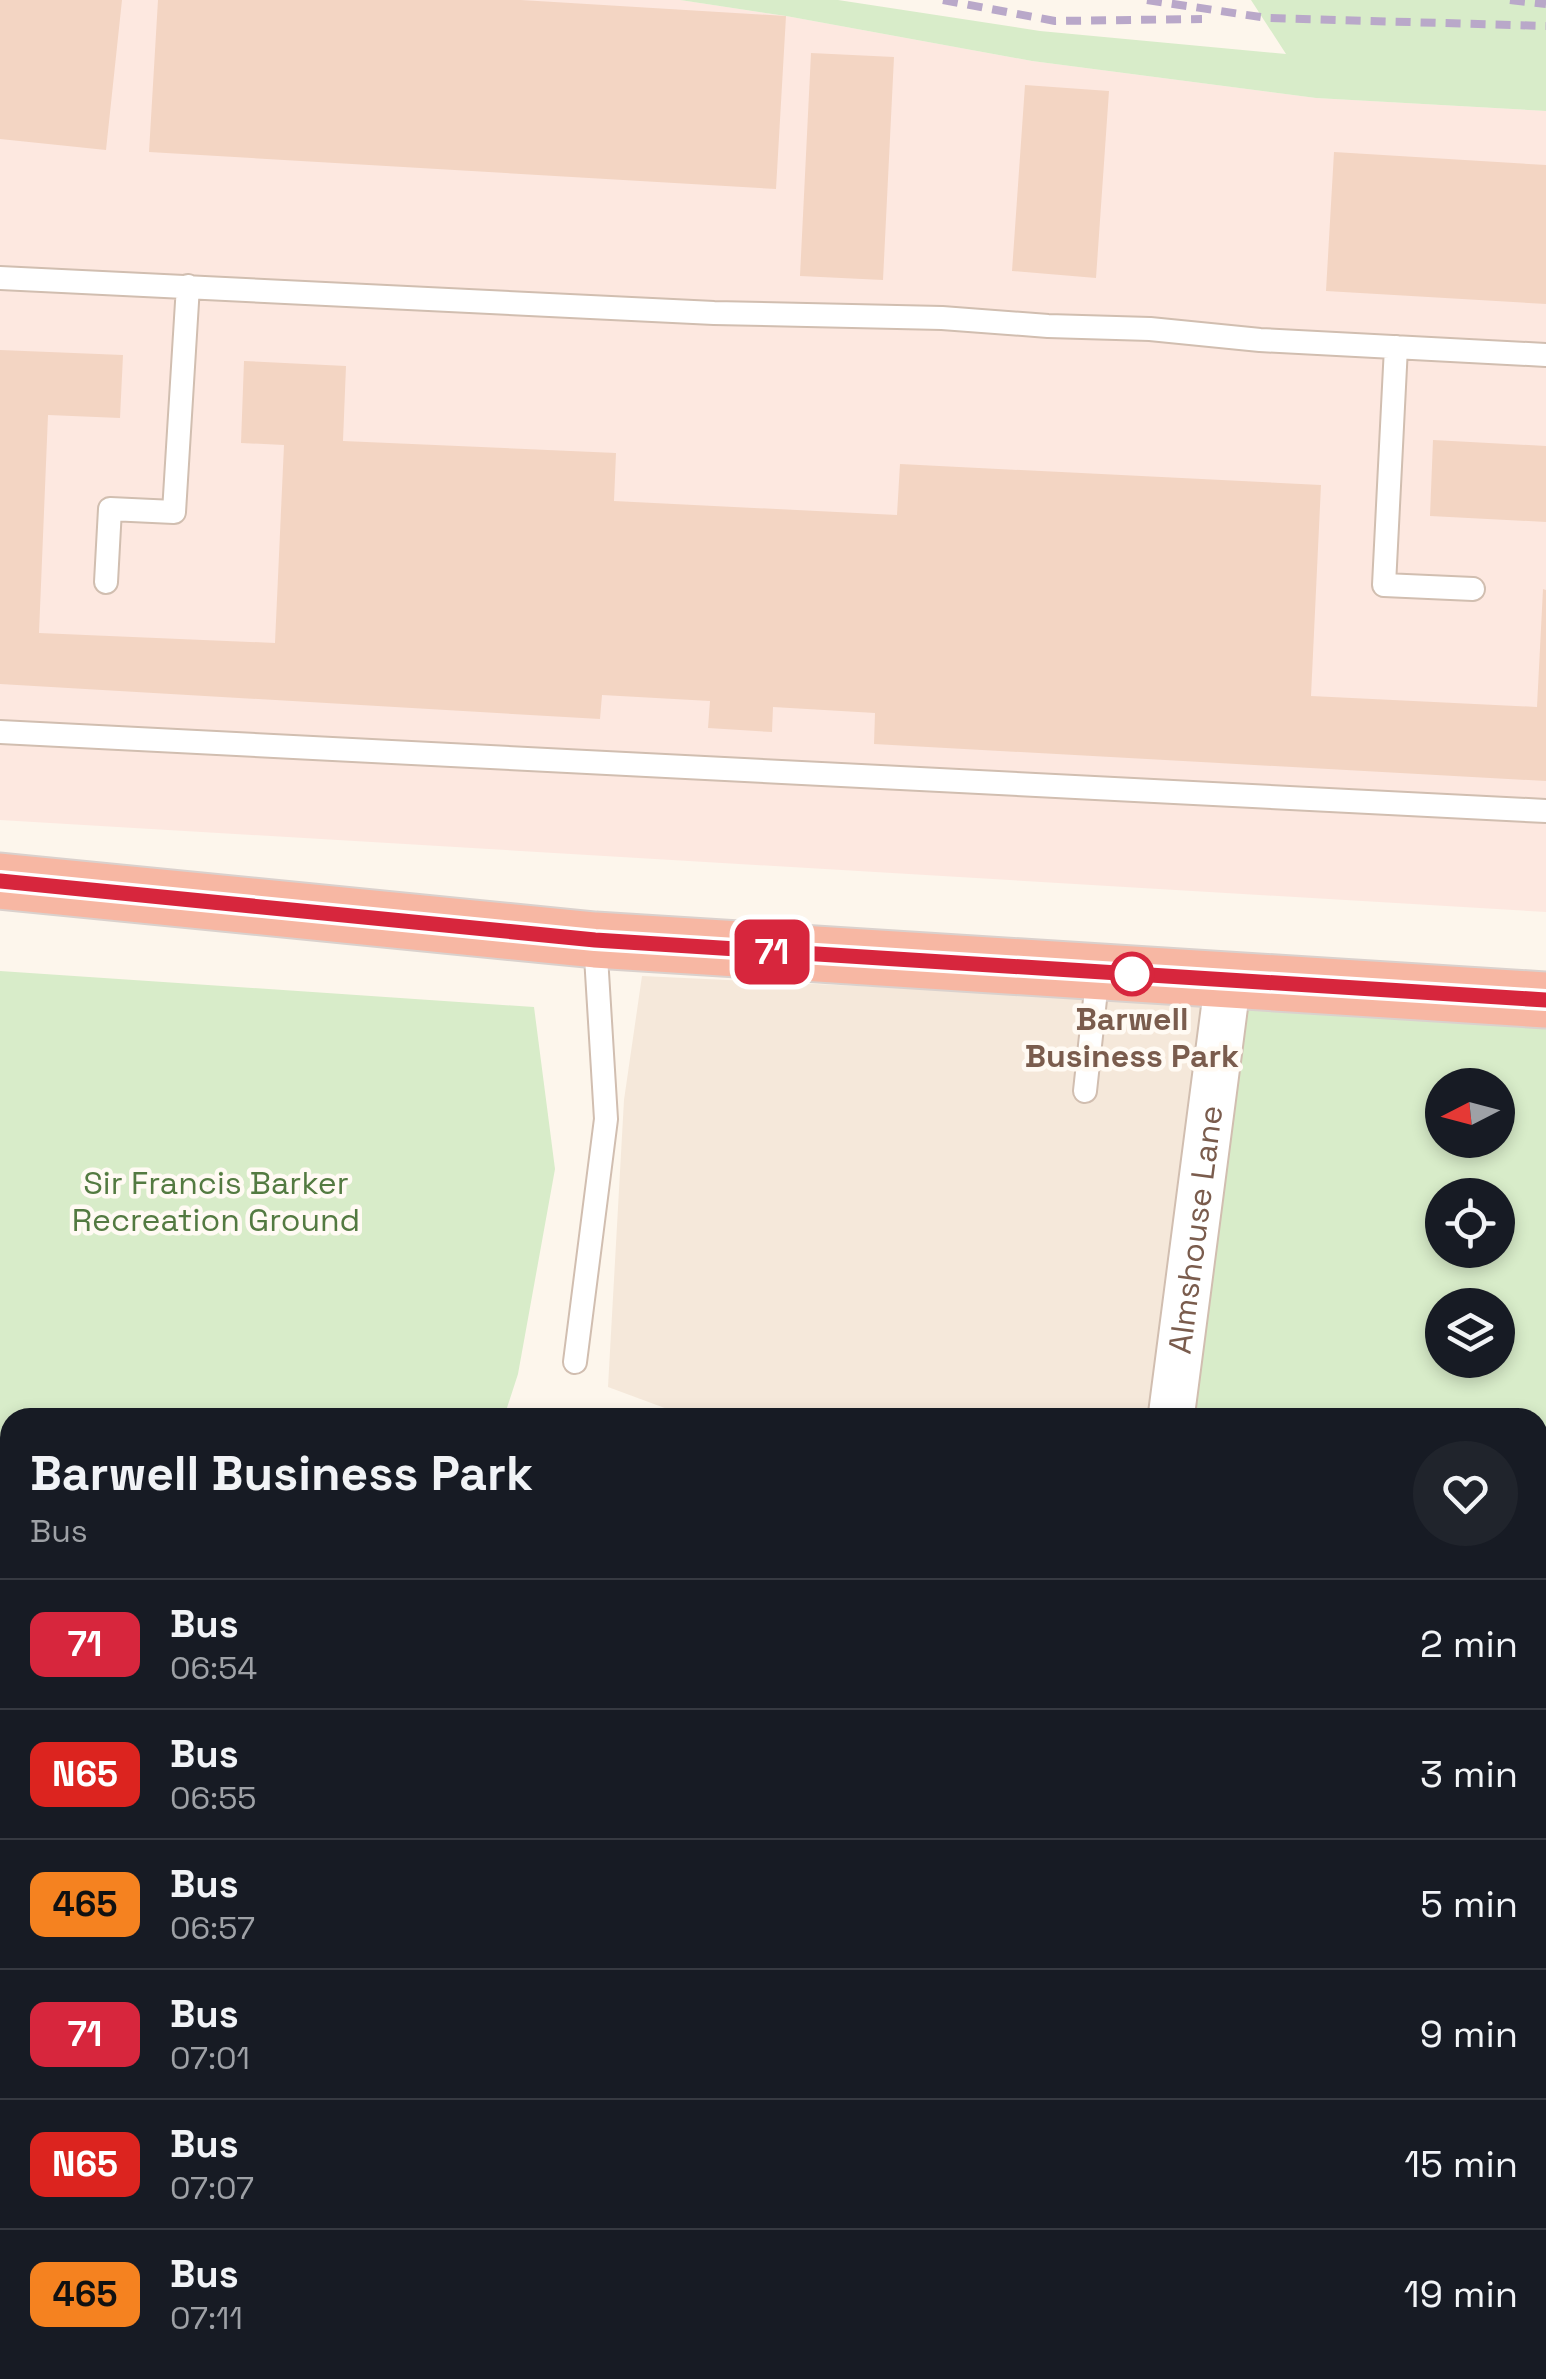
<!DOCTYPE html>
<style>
body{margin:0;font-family:"Space Grotesk",sans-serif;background:#20242c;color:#f1f3f6;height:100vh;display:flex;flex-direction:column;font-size:38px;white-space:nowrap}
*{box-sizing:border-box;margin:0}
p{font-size:32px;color:#9ea1a6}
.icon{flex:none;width:55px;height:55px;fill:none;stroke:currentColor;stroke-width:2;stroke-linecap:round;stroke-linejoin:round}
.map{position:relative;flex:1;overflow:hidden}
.sheet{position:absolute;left:0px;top:1408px;width:1548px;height:972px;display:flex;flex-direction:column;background:#171b24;border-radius:30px 30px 0 0;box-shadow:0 5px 15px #0003}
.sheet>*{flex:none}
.badge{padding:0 20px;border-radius:15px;font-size:35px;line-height:65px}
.needle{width:65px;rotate:264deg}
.tools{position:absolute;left:1425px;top:1068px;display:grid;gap:20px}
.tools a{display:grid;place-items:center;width:90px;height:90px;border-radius:50%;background:#171b24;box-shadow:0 5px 15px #0003;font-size:50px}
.map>.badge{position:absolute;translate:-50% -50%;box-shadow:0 0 0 5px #fff}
.round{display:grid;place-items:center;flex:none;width:105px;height:105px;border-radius:52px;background:#20242c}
.summary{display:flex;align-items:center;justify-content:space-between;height:170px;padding:0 30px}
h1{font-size:48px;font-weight:800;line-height:75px}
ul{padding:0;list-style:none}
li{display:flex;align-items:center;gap:30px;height:130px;padding:0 30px;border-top:2px solid #363941}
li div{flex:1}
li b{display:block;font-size:38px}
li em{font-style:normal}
li .badge{min-width:110px;font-weight:700;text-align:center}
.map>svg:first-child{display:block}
.residential{fill:#f5e8da}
.commercial{fill:#fde8e0}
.green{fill:#d8ecc9;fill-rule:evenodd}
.building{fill:#f3d5c3}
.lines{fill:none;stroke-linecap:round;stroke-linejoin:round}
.lane-casing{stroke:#d1beb0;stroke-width:26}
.street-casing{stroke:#d1beb0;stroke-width:49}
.highway-casing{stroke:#dad1cd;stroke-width:59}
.lane{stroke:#fff;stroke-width:22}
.street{stroke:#fff;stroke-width:45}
.highway{stroke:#f7b7a3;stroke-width:55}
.rail{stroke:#b9a8c9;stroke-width:8;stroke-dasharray:15 10;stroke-linecap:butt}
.line-casing{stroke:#fff;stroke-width:22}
.line{stroke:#d7263d;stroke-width:15}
.stop-dot{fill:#fff;stroke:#d7263d;stroke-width:5}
.labels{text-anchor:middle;stroke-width:9;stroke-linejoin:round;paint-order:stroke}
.stop-label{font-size:32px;font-weight:bold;fill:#7a5c4d;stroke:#fffaf3}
.park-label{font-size:32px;fill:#537a41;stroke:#fffaf3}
.street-label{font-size:32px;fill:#7a5c4d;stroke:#fffaf3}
</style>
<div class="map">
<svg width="1546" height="2379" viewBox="0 0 1546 2379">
<rect width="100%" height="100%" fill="#fdf6ec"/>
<path class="residential" d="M642,976L1203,1002L1149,1417H689L608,1387L624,1100Z
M1538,1646L1546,1649V1685L1538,1716Z
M0,2104L10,2121V2370H154L159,2379H0Z"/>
<path class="commercial" d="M0,0H680L786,16L1032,61L1316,98L1546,111V912L0,820Z"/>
<path class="green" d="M680,0H838L1040,31L1286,54L1251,0H1546V111L1316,98L1032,61L786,16Z
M0,971L534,1007L555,1169L518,1374L504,1417L10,1418V2031L0,2014Z
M1245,1005L1546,1025V1609L1538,1607V1418H1192ZM1442,1085H1498V1140H1442ZM1442,1195H1498V1250H1442ZM1442,1305H1498V1360H1442Z
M1546,1685V2379H215L210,2370H1538V1716Z"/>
<path class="building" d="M0,0H122L106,150L0,139Z
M158,0H521L786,16L776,189L149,152Z
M811,53L894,57L883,280L800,276Z
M1025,85L1109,91L1096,278L1012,271Z
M1334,152L1546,165V304L1326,291Z
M0,350L123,355L120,418L48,415L39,633L275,643L284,445L241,443L244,361L346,366L343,441L616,453L614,501L897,515L900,464L1321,485L1311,696L1537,707L1543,589L1546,590V781L874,744L875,713L773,707L772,732L708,728L710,701L602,695L600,719L0,684Z
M1433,440L1546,446V522L1430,516Z
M10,2218V2290L0,2294V2222Z
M7,2322L10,2325V2370H34L25,2379H0V2330Z
M64,2370H134L137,2379H68Z"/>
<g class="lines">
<defs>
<path id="lane" d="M0,278L714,313L942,318L1048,326L1150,329L1260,340L1546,355
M1396,347L1384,585L1473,589
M106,582L110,509L174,512L188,286
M0,732L1546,811
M1085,1091L1098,972
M575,1362L606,1119L595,940
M1538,1809L1546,1812"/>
<g id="street">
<path id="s1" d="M1171,1418L1228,980"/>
<path d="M1538,1628L1546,1631"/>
<path d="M0,2063L10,2080"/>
<path d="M178,2370L183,2379"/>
</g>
<path id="highway" d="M0,881L595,940L1546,1000"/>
</defs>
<use href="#lane" class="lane-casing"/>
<use href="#street" class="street-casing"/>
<use href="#highway" class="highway-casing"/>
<use href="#lane" class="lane"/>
<use href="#street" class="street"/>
<use href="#highway" class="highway"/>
<path class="rail" d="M943,0L1055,21L1202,19
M1147,0L1267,18L1546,26
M1510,0L1546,4"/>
</g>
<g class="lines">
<defs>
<path id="line" d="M0,881L595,940L1546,1000"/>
</defs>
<use href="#line" class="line-casing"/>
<use href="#line" class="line"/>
</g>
<circle class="stop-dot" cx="1132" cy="974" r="20"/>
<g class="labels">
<g class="stop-label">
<text x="1132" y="1030">Barwell<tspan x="1132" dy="37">Business Park</tspan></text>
</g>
<g class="park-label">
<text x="216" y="1194">Sir Francis Barker<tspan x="216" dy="37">Recreation Ground</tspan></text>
</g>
<g class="street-label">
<text dy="11" stroke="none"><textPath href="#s1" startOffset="190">Almshouse Lane</textPath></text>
</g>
</g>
</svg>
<div class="tools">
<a><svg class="needle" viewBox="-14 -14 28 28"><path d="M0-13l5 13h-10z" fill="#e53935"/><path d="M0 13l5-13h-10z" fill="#9ea1a6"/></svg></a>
<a><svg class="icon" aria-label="locate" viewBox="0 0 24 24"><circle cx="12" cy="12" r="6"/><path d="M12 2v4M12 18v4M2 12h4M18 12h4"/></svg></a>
<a><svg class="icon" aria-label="layers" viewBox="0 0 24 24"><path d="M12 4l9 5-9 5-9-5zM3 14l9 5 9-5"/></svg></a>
</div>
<b class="badge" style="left:772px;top:952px;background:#d7263d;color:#fff">71</b>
<section class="sheet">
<div class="summary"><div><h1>Barwell Business Park</h1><p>Bus</p></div><a class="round"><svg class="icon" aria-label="heart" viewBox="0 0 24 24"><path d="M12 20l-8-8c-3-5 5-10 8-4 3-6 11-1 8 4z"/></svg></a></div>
<ul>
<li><span class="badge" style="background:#d7263d;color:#fff">71</span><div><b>Bus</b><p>06:54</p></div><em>2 min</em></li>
<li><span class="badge" style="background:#dc241f;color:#fff">N65</span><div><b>Bus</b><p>06:55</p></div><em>3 min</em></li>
<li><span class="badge" style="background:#f58220;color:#111">465</span><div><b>Bus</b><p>06:57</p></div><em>5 min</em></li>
<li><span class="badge" style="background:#d7263d;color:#fff">71</span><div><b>Bus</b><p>07:01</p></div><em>9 min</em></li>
<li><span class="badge" style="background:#dc241f;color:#fff">N65</span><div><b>Bus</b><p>07:07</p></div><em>15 min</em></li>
<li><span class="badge" style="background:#f58220;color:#111">465</span><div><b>Bus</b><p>07:11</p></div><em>19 min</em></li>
</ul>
</section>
</div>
